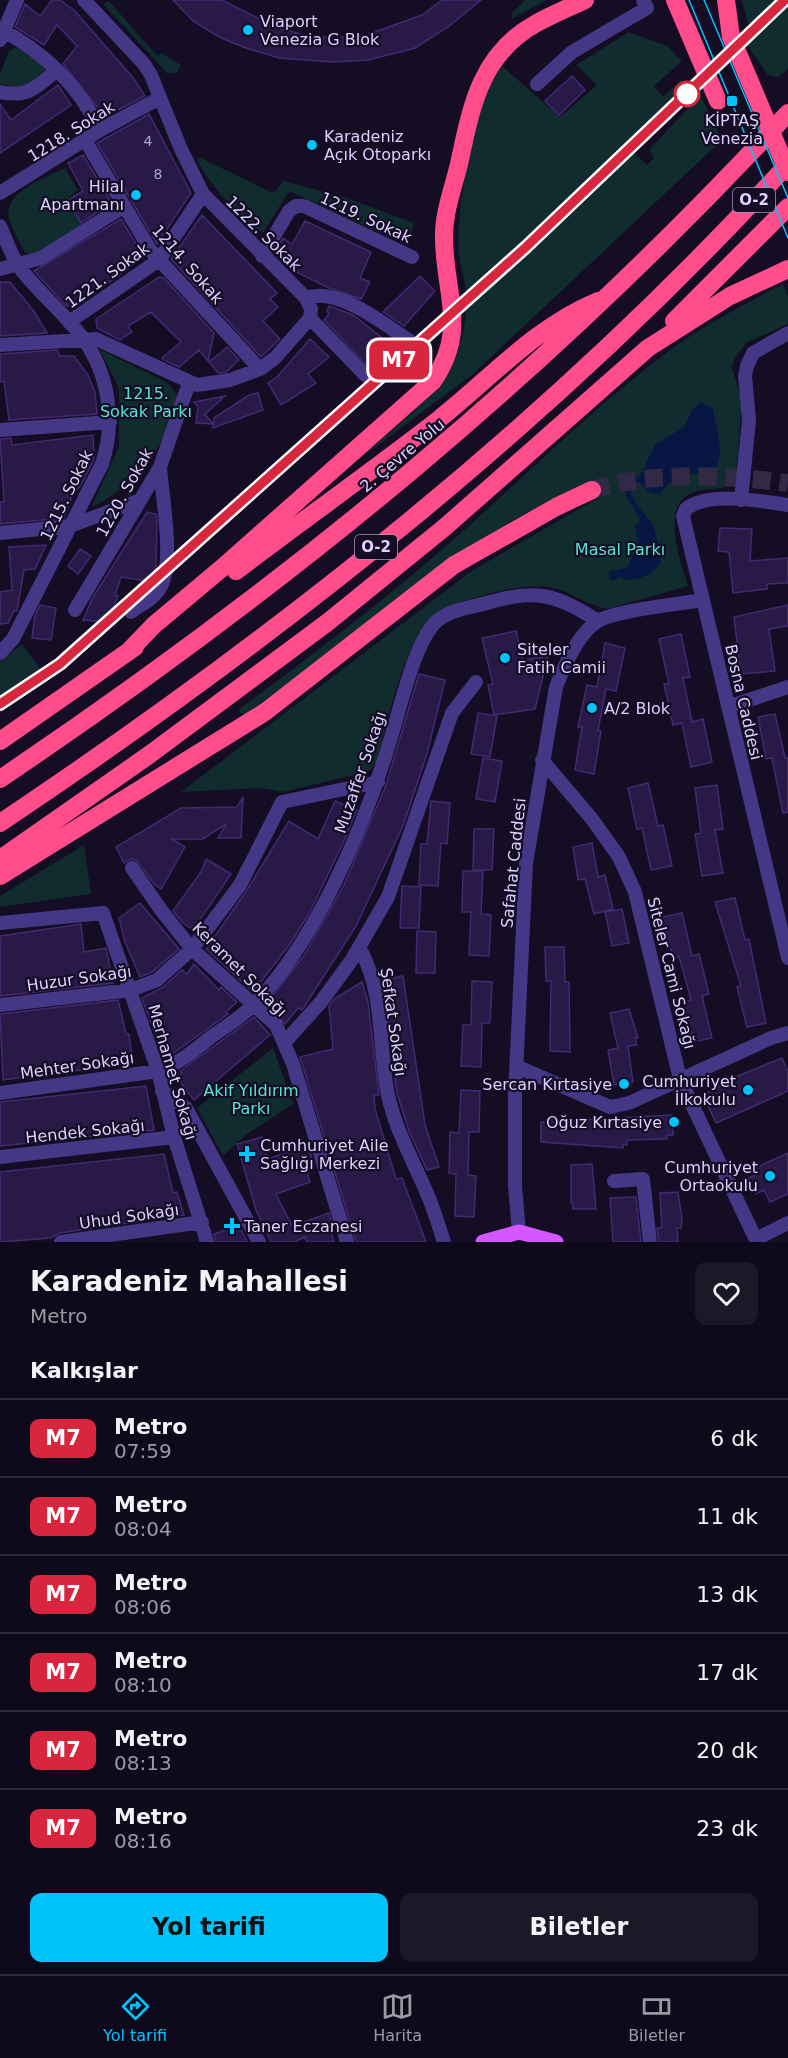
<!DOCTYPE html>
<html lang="tr">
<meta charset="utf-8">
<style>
body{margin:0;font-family:"DejaVu Sans",sans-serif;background:#1d1828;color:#f1f3f6;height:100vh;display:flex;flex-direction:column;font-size:22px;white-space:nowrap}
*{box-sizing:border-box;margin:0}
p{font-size:20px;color:#9b9aa3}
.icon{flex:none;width:33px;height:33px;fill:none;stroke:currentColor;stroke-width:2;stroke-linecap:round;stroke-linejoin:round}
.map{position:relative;height:1242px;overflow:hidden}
.panel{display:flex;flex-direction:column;background:#0f0a1b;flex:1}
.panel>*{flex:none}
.badge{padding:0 12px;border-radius:9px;font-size:21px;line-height:39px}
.map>.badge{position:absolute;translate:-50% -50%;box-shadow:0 0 0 3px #fff}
h2{padding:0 30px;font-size:22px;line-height:54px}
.round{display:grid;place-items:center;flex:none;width:63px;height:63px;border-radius:12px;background:#1d1828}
.head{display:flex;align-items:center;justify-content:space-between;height:102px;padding:0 30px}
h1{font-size:28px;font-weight:800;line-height:45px}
.action{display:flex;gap:12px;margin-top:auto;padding:12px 30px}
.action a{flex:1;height:69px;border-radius:12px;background:#00c3fc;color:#111;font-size:24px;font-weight:800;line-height:69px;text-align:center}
.action a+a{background:#1d1828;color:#f1f3f6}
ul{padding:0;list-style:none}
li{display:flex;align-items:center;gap:18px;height:78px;padding:0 30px;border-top:2px solid #2f2b3a}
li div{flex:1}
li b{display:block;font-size:22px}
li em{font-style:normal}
li .badge{min-width:66px;font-weight:700;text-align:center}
.tab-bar{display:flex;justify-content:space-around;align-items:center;height:84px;border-top:2px solid #2f2b3a;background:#0f0a1b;font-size:16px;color:#9b9aa3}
.tab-bar a{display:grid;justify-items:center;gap:3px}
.tab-bar .selected{color:#00c3fc}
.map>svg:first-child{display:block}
.green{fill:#102c2f}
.water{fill:#081643}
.building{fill:#281946;stroke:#422a73;stroke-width:1.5}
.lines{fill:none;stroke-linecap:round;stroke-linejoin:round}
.highway-tunnel{stroke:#322a45;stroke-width:18;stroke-dasharray:18 9;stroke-linecap:butt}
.minor{stroke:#443785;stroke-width:14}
.major{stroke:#d558ff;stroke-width:15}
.highway{stroke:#ff4c8b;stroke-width:18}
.tram{stroke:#00c3fc;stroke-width:1.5}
.line-casing{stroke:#fff;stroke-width:14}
.line{stroke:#d7263d;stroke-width:9}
.poi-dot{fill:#00c3fc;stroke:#140d24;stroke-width:2}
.stop-dot{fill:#fff;stroke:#d7263d;stroke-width:3}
.labels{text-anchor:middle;stroke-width:4.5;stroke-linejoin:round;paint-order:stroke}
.number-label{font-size:14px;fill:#afa3d1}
.shield{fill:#140d24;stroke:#a096bd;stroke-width:1.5}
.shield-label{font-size:15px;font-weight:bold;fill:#dcd1ff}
.poi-label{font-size:16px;fill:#dcd1ff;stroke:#140d24;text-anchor:start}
.street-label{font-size:16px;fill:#dcd1ff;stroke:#140d24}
.park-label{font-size:16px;fill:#58e3d2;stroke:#140d24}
</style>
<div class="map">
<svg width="788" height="1242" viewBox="0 0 788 1242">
<rect width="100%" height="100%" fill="#140d24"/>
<path class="green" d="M525,0H547L511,19L512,13Z
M741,0H788V69L778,77L768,75L747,45L753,36Z
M109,1L157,56L162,53L181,65L176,73H167L103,4Z
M629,32L667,46L682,61L654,86L663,97L681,80L690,89L626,145L647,165L654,158L649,150L700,95L722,140L473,374L354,463C386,434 425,407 449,371C462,350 468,315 466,291C465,279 460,267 459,255C455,211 475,100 502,66L560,117L597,85L576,65Z
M17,47L48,67L25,88L0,84V74L9,51Z
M199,157L270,192L276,191L283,181L344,197L414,223L412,231L400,232L398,241L289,191L263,233C234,212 214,191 197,160Z
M65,168L78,190L67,199L82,225L36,254L25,253C20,242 12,230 9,218C3,191 46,178 65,168Z
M783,284L788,296V324L746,343L734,360L732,368L742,401L736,475L731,485C720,490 707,488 694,492C658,505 681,560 688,586L607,609C586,605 570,590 548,587C528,584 504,590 485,595C466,600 446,605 431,619C402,647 388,723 376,763L369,771L284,792L261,788L181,792L473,570L598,498L593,482C499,517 422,581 344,642C311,667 277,691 244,715L238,710C301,663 364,616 424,565C506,496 580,418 666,353C702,326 743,305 783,284Z
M99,349L168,383L178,396C167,445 138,484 94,506L92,505L119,447V388Z
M22,644L49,680L0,713V661Z
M84,845L91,894L0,907V896Z
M273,1048L293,1104L246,1135L223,1156L197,1108Z"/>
<path class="water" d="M701,402L713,409C716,429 724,447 717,466L697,474L677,476L659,494L650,493L639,482L630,487C629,498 649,519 654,526L661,562C653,574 640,580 626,580L621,577L615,580L609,579V572L628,567L638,542L635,526L640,521C637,508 623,499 625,486L641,474L655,445L684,427L692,410Z"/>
<path class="building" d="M52,0H60L75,11L134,79L145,96L105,117L63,64L77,46L57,25L44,45L15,27L25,4L40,16Z
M173,0H222L278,28L312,37H361L422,15L442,0H481L448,27L415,48L368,60L332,62L279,58L246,48L221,38L193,21Z
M572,76L585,90L559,115L545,101Z
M58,85L71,105L0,153V104L11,120Z
M149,114L191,193L157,244L97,143Z
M83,155L112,203L81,223L68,200L83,191L68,163Z
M202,215L277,293L270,299L278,307L263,321L280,339L261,357L171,259Z
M121,219L144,257L77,305L66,306L34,271Z
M305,221L371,252L360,278L370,282L361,299L329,288L290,269L274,253L283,238L292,244Z
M420,276L435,291L404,326L383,312Z
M159,277L164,278L214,333L208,361L199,350L179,367L164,360L162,358L181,342L151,312L128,326L132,332L120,340L97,328L96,319Z
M0,282H10L33,310L47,333L0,336Z
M329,306L353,315L398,350L379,368L380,372L374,373L324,320L329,314L327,311Z
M310,339L329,357L308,374L316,383L281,405L268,383L277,377Z
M227,347L239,360L226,372L218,373L209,362Z
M57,350L60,356H74L88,375L95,392L97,414L9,420L4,381L0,382V354Z
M258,393L263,410L213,428L214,418L249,395Z
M225,396L205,414L213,424L196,423L198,407L194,402Z
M93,435L94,459L81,485L73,494L64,518L0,524V502H4L0,439L11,438L12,445Z
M147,512L156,514L157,520L156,564L153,582L121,577L115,595L118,596L107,622L83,620L93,597Z
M720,528L752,529L750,561L788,558V583L767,584V589L733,593L729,552L718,551Z
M46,545L35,569L24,570L17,611H14L8,623L0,624V592L12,590L9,547Z
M80,549L91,556L78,574L68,566Z
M40,605L56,608L51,640L32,638L35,615Z
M788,605V626L769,629L775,671L741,674L734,617Z
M516,631L523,660L548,656L535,709L494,715L488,685L493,684L482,638Z
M681,634L690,677L683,678L692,722L703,719L712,762L691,767L682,723L673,725L664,684H669L659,639Z
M605,643L625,648L616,691L606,689L598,730L601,731L594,774L575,770L582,727H578L587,685L597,687Z
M419,674L445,680L427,754L403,826L356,926L304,1007L302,1010L298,1008L285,1024L266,1004L305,954L344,885L386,785Z
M478,713L497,716L490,757L471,754Z
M775,714L785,758H788V812L783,813L772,758L766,759L758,717Z
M483,758L502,761L495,802L476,799Z
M648,783L658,826L663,825L672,866L651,870L642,828L637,829L628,788Z
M717,785L723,829L715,830L723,873L702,876L695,834L701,833L695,788Z
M243,797L241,838H218L226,824L203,839H172L185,847L161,889L155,885L136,860L131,859L124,863L116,847L181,808L237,807Z
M335,801L357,810L343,843L310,912L290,944L253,992L206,949L247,890L289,821L318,839Z
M431,801L450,803L447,844L441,843L438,886L419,885L421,844H427Z
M474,829H494L492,870H473Z
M592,843L598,877L605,875L613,909L594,914L585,879L578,880L573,847Z
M206,859L231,874L193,930L182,922L173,911L201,872Z
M463,871H483L481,914L491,915L489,956L469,955L471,912H462Z
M402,886L421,887L419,928H400Z
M735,898L745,940L749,939L766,1023L747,1027L737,987L741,986L715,902Z
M140,903L179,949L152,972L140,977L125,942L119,918Z
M622,909L629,943L612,946L605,912Z
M682,913L692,956L699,954L709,994L702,996L712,1038L693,1042L683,1002L691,1000L679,956L673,958L662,917Z
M81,924L84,952L106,948L113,983L0,996V936Z
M417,931L436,932L435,973H416Z
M545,947H564L565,982H569L570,1052L550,1051L551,981H546Z
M194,964L219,990L221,987L237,1002L226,1012L228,1014L168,1057L159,1046L142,998L163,987L182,970L187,974Z
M403,976L425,1125L439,1167L427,1170L409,1131L397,1093L382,980Z
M472,981L492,982L490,1023H482L481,1067L461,1066L463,1025H471Z
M362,982L368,1002L379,1095H374L375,1109L396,1179L402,1178L426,1242H356L300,1057L333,1049L329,1006L334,999Z
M118,1000L126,1034H129L133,1063L3,1080L0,1014Z
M629,1009L638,1038H635L637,1045L628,1046L633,1082L614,1085L608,1050L618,1048L610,1013Z
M254,1017L270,1035L194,1100L177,1078L182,1073L180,1071Z
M782,1058L788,1072V1091L716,1123L703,1095L723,1084L721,1080L731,1075L733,1078Z
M146,1086L154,1130L0,1146V1102Z
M461,1090L480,1091L479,1132H469L468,1175L476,1176L474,1217L455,1216L456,1174L449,1173L450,1132L459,1133Z
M672,1115L673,1135H667V1139L627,1140V1145L623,1144V1148L541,1142V1122Z
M262,1137L268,1159L308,1145L313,1162L305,1165L310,1182L276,1194L292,1226L329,1213L334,1230L331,1231L334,1242H307L305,1237L294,1242H271L256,1210L237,1144Z
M788,1153V1194L770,1202L764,1190L756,1194L748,1178L756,1175L753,1169Z
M164,1154L173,1193L177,1192L184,1215L60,1233L50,1238L0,1242V1172Z
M592,1164L596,1209H573V1203H571V1165Z
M678,1192L682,1219L681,1228H677L678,1242H659L657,1228H662L660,1193Z
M636,1197L641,1242H613L610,1198Z
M239,1225L247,1242H216L214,1234Z"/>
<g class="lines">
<path class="highway-tunnel" d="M592,490C654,471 724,475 788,483"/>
<path class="minor" d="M84,0L144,64L151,75L180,147L203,194L306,298L311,309L310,318L366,376
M0,29C43,51 79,86 100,130
M0,40L17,0
M537,84L572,52L647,8L643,0
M0,92C29,98 36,87 57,70
M85,140L151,251L260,369
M0,193L100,130L160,98
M0,226C6,239 11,256 20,268C38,292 63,312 82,337C109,374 116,421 102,464L13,639L0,653
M262,256L289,211L296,206H304L412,257
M0,269L41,258L123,207
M306,298C338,286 383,324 410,341
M69,322L159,260L203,194
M0,345L96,339L197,385L230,380L260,369L275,358L310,318
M0,430L110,422
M741,500L749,420L745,376L747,366L753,353L788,333
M788,505C761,501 708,491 686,509L683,516L788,958
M0,533L70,526L138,501
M75,610L160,467L189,383
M131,612C140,605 154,599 160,588C175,562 162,497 160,467
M728,707L788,687
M542,760L592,819L619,857L635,892L680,1079L757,1242
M132,868L161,910L192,949L276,1025L293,1064L347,1242
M0,923L103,913L158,1071L174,1137L207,1242
M359,947C385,992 378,1046 388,1095C396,1132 415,1164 429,1198C435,1213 439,1227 444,1242
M0,1005L131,990L157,980L192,949L240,885L282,802L378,782
M284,1043L321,1002L351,961L388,897L452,713L476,682
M518,1067L610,1107L629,1103L771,1038L788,1033
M162,1091L186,1108L259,1242
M0,1093L158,1071C178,1064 194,1051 211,1037C225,1027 242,1017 254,1004C316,941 364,827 389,744C399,714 414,641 437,621C447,612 465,608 479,605C532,590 550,590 598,621
M0,1157L174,1137
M614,1181L643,1179L650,1242
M519,1232L515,1186V1095L526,863L556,687C564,666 578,633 598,621C617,610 679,604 703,600
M756,1239L788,1223
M61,1242L202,1222"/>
<path class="major" d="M483,1242L519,1232L556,1242"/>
<path class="highway" d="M675,0L718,101
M726,0L731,37L788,172
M674,321L788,207
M236,571C303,520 371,472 438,420C490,379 535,327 598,301
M127,653L154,625L222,568L433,381C468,330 445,295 444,240C443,214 453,189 459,164C471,108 480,55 535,24C551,15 568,8 585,0
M0,741L135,647
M0,779C291,583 549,371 788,113
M0,823C284,633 557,417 788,164
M0,859L149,755L328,622L445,527L648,348L730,296L788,269
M0,876L265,712L454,565L556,507L592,490"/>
<path class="tram" d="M689,0L788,238
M704,0L788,198"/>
</g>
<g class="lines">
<defs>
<path id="line" d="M0,704L60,664L526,247L785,0"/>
</defs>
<use href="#line" class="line-casing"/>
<use href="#line" class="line"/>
</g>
<g class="poi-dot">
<circle cx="248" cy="30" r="6"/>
<rect x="726" y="95" width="12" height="12" rx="3"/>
<circle cx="312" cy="145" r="6"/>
<circle cx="136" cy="195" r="6"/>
<circle cx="505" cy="658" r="6"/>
<circle cx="592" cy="708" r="6"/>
<circle cx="624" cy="1084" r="6"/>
<circle cx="748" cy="1090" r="6"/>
<circle cx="674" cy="1122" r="6"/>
<path d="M244 1145h6v6h6v6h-6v6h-6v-6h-6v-6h6z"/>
<circle cx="770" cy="1176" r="6"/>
<path d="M229 1217h6v6h6v6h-6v6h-6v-6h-6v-6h6z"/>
</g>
<circle class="stop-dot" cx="687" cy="94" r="12"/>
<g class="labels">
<g class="number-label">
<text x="148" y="146">4</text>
<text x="158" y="179">8</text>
</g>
<g class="shield">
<rect x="733" y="188" width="42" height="24" rx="4.5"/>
<rect x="355" y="535" width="42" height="24" rx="4.5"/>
</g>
<g class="shield-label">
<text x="754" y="205">O-2</text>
<text x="376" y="552">O-2</text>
</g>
<g class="poi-label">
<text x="260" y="27">Viaport<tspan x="260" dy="18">Venezia G Blok</tspan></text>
<text x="732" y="126" text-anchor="middle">KİPTAŞ<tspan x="732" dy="18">Venezia</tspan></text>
<text x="324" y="142">Karadeniz<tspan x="324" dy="18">Açık Otoparkı</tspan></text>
<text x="124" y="192" text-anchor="end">Hilal<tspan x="124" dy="18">Apartmanı</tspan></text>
<text x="517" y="655">Siteler<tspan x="517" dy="18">Fatih Camii</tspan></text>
<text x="604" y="714">A/2 Blok</text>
<text x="736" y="1087" text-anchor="end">Cumhuriyet<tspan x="736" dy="18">İlkokulu</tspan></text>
<text x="612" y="1090" text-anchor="end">Sercan Kırtasiye</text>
<text x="662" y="1128" text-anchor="end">Oğuz Kırtasiye</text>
<text x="260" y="1151">Cumhuriyet Aile<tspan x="260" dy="18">Sağlığı Merkezi</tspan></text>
<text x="758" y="1173" text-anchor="end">Cumhuriyet<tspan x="758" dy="18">Ortaokulu</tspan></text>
<text x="244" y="1232">Taner Eczanesi</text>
</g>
<g class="street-label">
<text transform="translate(71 131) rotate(-32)" y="6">1218. Sokak</text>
<text transform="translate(366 217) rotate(25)" y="6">1219. Sokak</text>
<text transform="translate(264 233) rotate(45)" y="6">1222. Sokak</text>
<text transform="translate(188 264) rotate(49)" y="6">1214. Sokak</text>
<text transform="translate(107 275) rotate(-36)" y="6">1221. Sokak</text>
<text transform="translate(402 455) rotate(-40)" y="6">2. Çevre Yolu</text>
<text transform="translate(124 492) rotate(-61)" y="6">1220. Sokak</text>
<text transform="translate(66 495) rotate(-64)" y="6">1215. Sokak</text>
<text transform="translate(744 702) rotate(77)" y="6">Bosna Caddesi</text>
<text transform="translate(360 772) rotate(-71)" y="6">Muzaffer Sokağı</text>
<text transform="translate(513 863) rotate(-84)" y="6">Safahat Caddesi</text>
<text transform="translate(240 969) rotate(45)" y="6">Keramet Sokağı</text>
<text transform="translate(672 973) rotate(76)" y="6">Siteler Cami Sokağı</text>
<text transform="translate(79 978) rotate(-8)" y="6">Huzur Sokağı</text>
<text transform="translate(394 1022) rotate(82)" y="6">Şefkat Sokağı</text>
<text transform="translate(77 1065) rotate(-8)" y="6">Mehter Sokağı</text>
<text transform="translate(173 1072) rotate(74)" y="6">Merhamet Sokağı</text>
<text transform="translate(85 1131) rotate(-6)" y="6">Hendek Sokağı</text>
<text transform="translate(129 1216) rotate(-8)" y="6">Uhud Sokağı</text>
</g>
<g class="park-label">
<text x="146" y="399">1215.<tspan x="146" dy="18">Sokak Parkı</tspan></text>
<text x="620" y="555">Masal Parkı</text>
<text x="251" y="1096">Akif Yıldırım<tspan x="251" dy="18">Parkı</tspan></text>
</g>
</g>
</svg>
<b class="badge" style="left:399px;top:360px;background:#d7263d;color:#fff">M7</b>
</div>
<section class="panel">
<div class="head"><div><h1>Karadeniz Mahallesi</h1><p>Metro</p></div><a class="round"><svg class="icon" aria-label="heart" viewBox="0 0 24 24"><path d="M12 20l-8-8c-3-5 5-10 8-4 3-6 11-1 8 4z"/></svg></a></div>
<h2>Kalkışlar</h2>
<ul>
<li><span class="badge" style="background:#d7263d;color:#fff">M7</span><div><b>Metro</b><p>07:59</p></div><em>6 dk</em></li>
<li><span class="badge" style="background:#d7263d;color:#fff">M7</span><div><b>Metro</b><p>08:04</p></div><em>11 dk</em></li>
<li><span class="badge" style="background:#d7263d;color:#fff">M7</span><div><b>Metro</b><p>08:06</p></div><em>13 dk</em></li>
<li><span class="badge" style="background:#d7263d;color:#fff">M7</span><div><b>Metro</b><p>08:10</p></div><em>17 dk</em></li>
<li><span class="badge" style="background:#d7263d;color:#fff">M7</span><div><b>Metro</b><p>08:13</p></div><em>20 dk</em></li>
<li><span class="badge" style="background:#d7263d;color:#fff">M7</span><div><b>Metro</b><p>08:16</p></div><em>23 dk</em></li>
</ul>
<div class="action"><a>Yol tarifi</a><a>Biletler</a></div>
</section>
<nav class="tab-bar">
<a class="selected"><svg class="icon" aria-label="directions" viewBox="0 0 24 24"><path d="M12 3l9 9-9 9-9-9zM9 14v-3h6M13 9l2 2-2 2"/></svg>Yol tarifi</a>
<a><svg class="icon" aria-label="map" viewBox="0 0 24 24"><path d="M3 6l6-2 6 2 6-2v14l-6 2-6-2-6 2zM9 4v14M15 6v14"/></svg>Harita</a>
<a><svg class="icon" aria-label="tickets" viewBox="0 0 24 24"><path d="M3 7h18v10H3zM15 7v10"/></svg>Biletler</a>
</nav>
